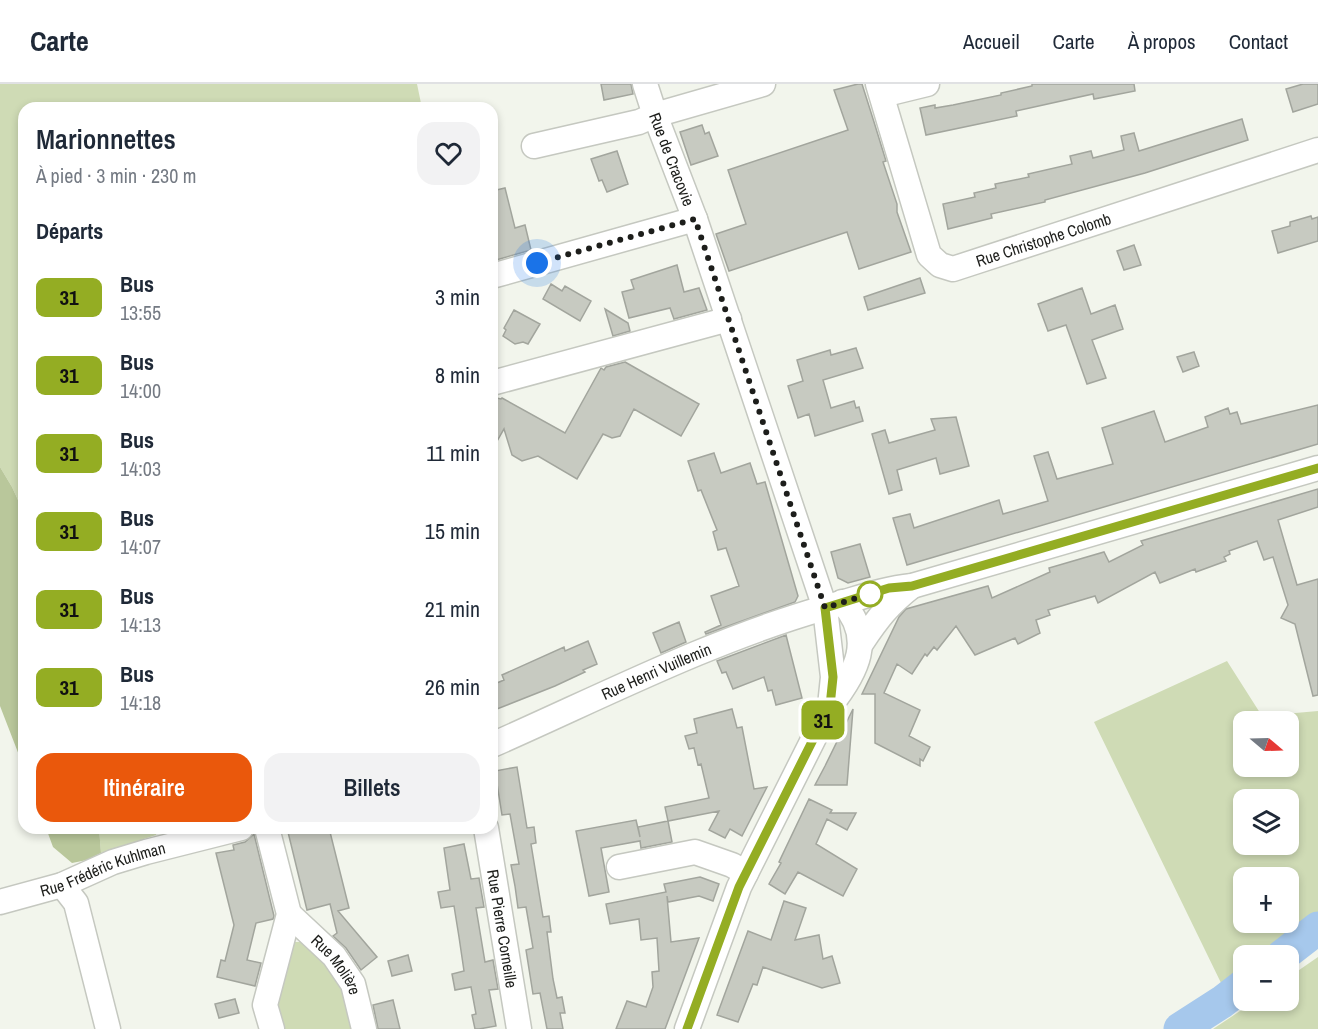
<!DOCTYPE html>
<html lang="fr">
<meta charset="utf-8">
<style>
body{margin:0;font-family:"Archivo Narrow",sans-serif;background:#f2f2f3;color:#1f2937;height:100vh;display:flex;flex-direction:column;font-size:22px;white-space:nowrap}
*{box-sizing:border-box;margin:0}
p{font-size:20px;color:#747a83}
.icon{flex:none;width:33px;height:33px;fill:none;stroke:currentColor;stroke-width:2;stroke-linecap:round;stroke-linejoin:round}
.map{position:relative;flex:1;overflow:hidden}
.drawer{position:absolute;left:18px;top:18px;width:480px;height:732px;display:flex;flex-direction:column;background:#fff;border-radius:18px;box-shadow:0 3px 9px #0003}
.drawer>*{flex:none}
.badge{padding:0 12px;border-radius:9px;font-size:21px;line-height:39px}
.needle{width:39px;rotate:109deg}
.controls{position:absolute;left:1233px;top:627px;display:grid;gap:12px}
.controls a{display:grid;place-items:center;width:66px;height:66px;border-radius:12px;background:#fff;box-shadow:0 3px 9px #0003;font-size:30px}
.you{position:absolute;width:30px;height:30px;margin:-15px;border:4px solid #fff;border-radius:50%;background:#1a73e8;box-shadow:0 0 0 9px #1a73e833}
.map>.badge{position:absolute;translate:-50% -50%;box-shadow:0 0 0 3px #fff}
h2{padding:0 18px;font-size:22px;line-height:54px}
.round{display:grid;place-items:center;flex:none;width:63px;height:63px;border-radius:18px;background:#f2f2f3}
.headline{display:flex;align-items:center;justify-content:space-between;height:102px;padding:0 18px}
h1{font-size:28px;font-weight:600;line-height:45px}
.primary-button{display:flex;gap:12px;margin-top:auto;padding:12px 18px}
.primary-button a{flex:1;height:69px;border-radius:18px;background:#ea580c;color:#fff;font-size:24px;font-weight:600;line-height:69px;text-align:center}
.primary-button a+a{background:#f2f2f3;color:#1f2937}
ul{padding:0;list-style:none}
li{display:flex;align-items:center;gap:18px;height:78px;padding:0 18px}
li div{flex:1}
li b{display:block;font-size:22px}
li em{font-style:normal}
li .badge{min-width:66px;font-weight:700;text-align:center}
header{display:flex;align-items:center;gap:36px;box-sizing:border-box;height:84px;padding:0 30px;background:#fff;border-bottom:2px solid #e0e1e3}
header strong{font-size:28px}
nav{display:flex;gap:33px;margin-inline-start:auto;font-size:21px}
.map>svg:first-child{display:block}
.green{fill:#cfdbb5;fill-rule:evenodd}
.forest{fill:#b9c79b}
.lines{fill:none;stroke-linecap:round;stroke-linejoin:round}
.river{stroke:#a6c8ec;stroke-width:33}
.building{fill:#c7cac1;stroke:#a2a59d;stroke-width:1.5}
.minor-casing{stroke:#c5c8c0;stroke-width:27}
.minor{stroke:#fff;stroke-width:24}
.line-casing{stroke:#fff;stroke-width:14}
.line{stroke:#94ad23;stroke-width:9}
.walk{stroke:#1d1e1b;stroke-width:6;stroke-dasharray:0 10.8}
.stop-dot{fill:#fff;stroke:#94ad23;stroke-width:3}
.labels{text-anchor:middle;stroke-width:4.5;stroke-linejoin:round;paint-order:stroke}
.street-label{font-size:16px;fill:#1d1e1b;stroke:#fff}
</style>
<header>
<strong>Carte</strong>
<nav><a>Accueil</a><a>Carte</a><a>À propos</a><a>Contact</a></nav>
</header>
<div class="map">
<svg width="1318" height="945" viewBox="0 0 1318 945">
<rect width="100%" height="100%" fill="#f2f5ec"/>
<path class="green" d="M0,0H417L422,24H24V429L12,403L0,383Z
M1227,577L1262,632L1318,627V833L1265,871L1244,872L1243,887L1223,903L1094,638ZM1244,638H1288V682H1244ZM1244,716H1288V760H1244ZM1244,794H1288V838H1244Z
M99,744H157L156,751L101,769Z
M295,858H302L338,892L357,945H281L274,919L286,865Z
M1318,873V945H1213L1255,917L1288,916L1289,893Z"/>
<path class="forest" d="M0,383L12,403L24,429V684L0,622Z
M46,744H99L101,769L87,776L72,779L53,763Z"/>
<g class="lines">
<path class="river" d="M1282,872L1318,844
M1180,945L1222,918L1244,901"/>
</g>
<path class="building" d="M601,0H631L633,10L604,16Z
M858,0H862L874,38L886,77L883,78L897,120V128L911,168L859,185L847,148L729,187L716,150L746,140L728,86L848,46L834,6Z
M1032,0H1134L1135,7L1094,15L1093,10L1016,27L1017,32L926,51L920,24L935,21V24L953,21L1001,11V9L1032,2Z
M1303,0H1318V20L1293,28L1286,5Z
M1242,35L1248,56L1145,89L1045,116V118L991,130L992,134L948,145L943,120L975,113L974,109L996,104L995,100L1029,93L1028,90L1072,80L1070,72L1091,67L1093,74L1124,66L1121,52L1134,49L1139,67Z
M702,41L705,50L709,48L718,72L691,81L680,48Z
M617,67L628,100L607,108L602,96L599,97L591,75Z
M505,104L515,144L525,141L531,166L496,176L492,160V107Z
M1311,132L1312,135L1318,133V157L1278,169L1272,147L1290,142V138Z
M1134,161L1141,181L1124,186L1117,167Z
M677,181L684,208L699,204L707,226L674,235L670,224L629,234L622,208L634,205L631,196Z
M920,194L925,209L868,226L864,213Z
M551,200L562,207L565,202L591,217L580,237L543,215Z
M1082,204L1091,230L1115,221L1123,245L1092,256L1106,294L1087,300L1066,241L1048,247L1038,220Z
M605,225L628,239L630,247L613,252Z
M514,226L540,240L528,260L523,258L515,260L503,252L506,246L504,244Z
M856,264L863,284L823,296L831,324L854,317L856,324L859,323L863,337L815,352L809,330L798,334L788,302L803,297L797,276L830,266L831,271Z
M1194,268L1199,282L1183,288L1177,273Z
M625,278L699,320L681,352L634,325L620,352L612,354L603,350L577,395L538,372L522,377L512,371L504,345L492,366V313L501,315L502,314L565,349L601,284L604,286L606,283Z
M1318,321V360L907,481L893,434L910,430L914,444L999,416L1003,430L1048,417L1034,372L1048,368L1057,395L1113,380L1102,344L1154,327L1165,358L1208,343L1205,333L1228,324L1230,330L1237,328L1241,340Z
M956,333L969,382L940,390L936,374L897,386L902,406L889,410L872,350L885,346L889,359L935,346L931,335Z
M714,369L721,389L750,379L757,400L765,398L798,512L795,518L706,550L705,548L721,541L711,512L739,502L726,464L718,466L713,448L717,446L701,406L698,407L688,377Z
M1318,405V423L1278,436L1297,501L1318,495V611L1313,612L1295,540L1281,534L1288,521L1273,473L1264,476L1257,457L1229,467L1230,470L1224,473L1226,477L1196,488L1195,485L1160,499L1155,488L1098,519L1095,512L1048,526L1050,531L1036,536L1040,549L1018,560L1015,554L975,571L956,542L937,566L934,563L927,572L925,570L912,590L897,580L884,609L920,626L909,652L930,663L923,677L920,675V682L875,659V610H862L899,533L906,525L988,502L992,514L1050,488L1049,484L1104,468L1109,478L1143,461L1141,457Z
M860,460L870,493L848,499L838,494L831,468Z
M679,538L686,558L661,569L653,549Z
M786,551L802,614L776,621L772,606L768,607L764,593L733,605L726,588L722,589L717,577Z
M588,557L597,580L583,586L585,588L555,602L492,627V601L504,596L502,591L564,563L565,567Z
M732,625L737,644L742,643L754,705L767,703L742,752L730,745L725,754L709,746L719,727L668,737L665,723L709,714L701,680L698,681L694,664L689,665L685,652L697,649L694,635Z
M853,625L847,701H815L825,682Z
M517,683L527,744L534,743L536,759L531,760L543,833L549,832L551,848H547L553,895L557,914L562,913L565,929H560L563,945H547L540,909L533,910L526,866L533,864L526,823L518,824L515,802L511,781L519,780L510,730L502,731L495,687Z
M809,715L832,726L830,729H856L847,746L827,735L816,760L857,785L843,812L798,788L785,810L769,800L781,779L779,778Z
M636,736L640,753L638,743L668,737L672,758L641,764L640,757L601,764L609,808L589,812L576,747Z
M287,744H329L349,824L338,827L377,873L361,886L346,864L333,852L337,849L330,820L307,826Z
M254,750L274,832L273,835L256,839L247,876L261,879L255,902L217,893L221,876L225,877L234,841L216,769L234,766L233,761L245,758Z
M464,760L471,795L479,794L484,823L476,824L485,878L493,876L498,905L489,906L496,942L479,945H475L472,931L476,930L471,903L455,906L452,890L464,887L459,853L454,822L441,824L438,808L450,806L444,764Z
M700,793L719,800L713,817L699,812L668,818L667,812L671,858L699,854L665,945H616L627,917L646,923L653,903L652,888L659,887L657,854L641,856L639,835L610,840L606,820L666,808L664,800Z
M784,817L806,824L795,856L819,851L823,875L832,872L840,899L822,904L763,883L757,901L753,900L738,938L717,931L748,847L771,856Z
M408,871L412,887L392,892L388,877Z
M235,915L239,929L219,934L215,920Z
M393,916L400,945H378L373,921Z"/>
<g class="lines">
<defs>
<g id="minor">
<path id="s1" d="M645,0L655,31L695,135L825,524L833,593L830,622"/>
<path id="s2" d="M878,0L929,171L940,181L953,185L1318,66"/>
<path d="M882,11L927,0"/>
<path d="M534,62L639,38L655,31L763,0"/>
<path d="M492,192L695,135"/>
<path d="M492,299L729,235"/>
<path d="M862,558C878,534 888,521 912,502"/>
<path id="s3" d="M492,661C601,613 709,557 824,524C854,516 881,505 912,502L1318,384"/>
<path d="M267,744L289,830L265,921L272,945"/>
<path id="s4" d="M486,744L519,945"/>
<path d="M619,783L695,768L732,781L746,789"/>
<path d="M62,801L76,819L108,945"/>
<path id="s5" d="M0,818L62,801L113,778L146,768L241,744"/>
<path id="s6" d="M289,830L334,872L353,900L364,945"/>
<path d="M687,945L739,803L830,622C857,588 875,554 842,518"/>
</g>
</defs>
<use href="#minor" class="minor-casing"/>
<use href="#minor" class="minor"/>
</g>
<g class="lines">
<defs>
<path id="line" d="M687,945L739,803L830,622L833,593L825,524L889,504L912,502L1318,384"/>
</defs>
<use href="#line" class="line-casing"/>
<use href="#line" class="line"/>
<path class="walk" d="M537,179L695,135L825,524L876,508L870,510"/>
</g>
<circle class="stop-dot" cx="870" cy="510" r="12"/>
<g class="labels">
<g class="street-label">
<text dy="6" stroke="none"><textPath href="#s1" startOffset="80">Rue de Cracovie</textPath></text>
<text dy="6" stroke="none"><textPath href="#s2" startOffset="302">Rue Christophe Colomb</textPath></text>
<text dy="6" stroke="none"><textPath href="#s3" startOffset="180">Rue Henri Vuillemin</textPath></text>
<text dy="6" stroke="none"><textPath href="#s5" startOffset="108">Rue Frédéric Kuhlman</textPath></text>
<text dy="6" stroke="none"><textPath href="#s4" startOffset="102">Rue Pierre Corneille</textPath></text>
<text dy="6" stroke="none"><textPath href="#s6" startOffset="70">Rue Molière</textPath></text>
</g>
</g>
</svg>
<div class="controls">
<a><svg class="needle" viewBox="-14 -14 28 28"><path d="M0-13l5 13h-10z" fill="#e53935"/><path d="M0 13l5-13h-10z" fill="#747a83"/></svg></a>
<a><svg class="icon" aria-label="layers" viewBox="0 0 24 24"><path d="M12 4l9 5-9 5-9-5zM3 14l9 5 9-5"/></svg></a>
<a>+</a>
<a>−</a>
</div>
<div class="you" style="left:537px;top:179px"></div>
<b class="badge" style="left:823px;top:636px;background:#94ad23;color:#111">31</b>
<section class="drawer">
<div class="headline"><div><h1>Marionnettes</h1><p>À pied · 3 min · 230 m</p></div><a class="round"><svg class="icon" aria-label="heart" viewBox="0 0 24 24"><path d="M12 20l-8-8c-3-5 5-10 8-4 3-6 11-1 8 4z"/></svg></a></div>
<h2>Départs</h2>
<ul>
<li><span class="badge" style="background:#94ad23;color:#111">31</span><div><b>Bus</b><p>13:55</p></div><em>3 min</em></li>
<li><span class="badge" style="background:#94ad23;color:#111">31</span><div><b>Bus</b><p>14:00</p></div><em>8 min</em></li>
<li><span class="badge" style="background:#94ad23;color:#111">31</span><div><b>Bus</b><p>14:03</p></div><em>11 min</em></li>
<li><span class="badge" style="background:#94ad23;color:#111">31</span><div><b>Bus</b><p>14:07</p></div><em>15 min</em></li>
<li><span class="badge" style="background:#94ad23;color:#111">31</span><div><b>Bus</b><p>14:13</p></div><em>21 min</em></li>
<li><span class="badge" style="background:#94ad23;color:#111">31</span><div><b>Bus</b><p>14:18</p></div><em>26 min</em></li>
</ul>
<div class="primary-button"><a>Itinéraire</a><a>Billets</a></div>
</section>
</div>
